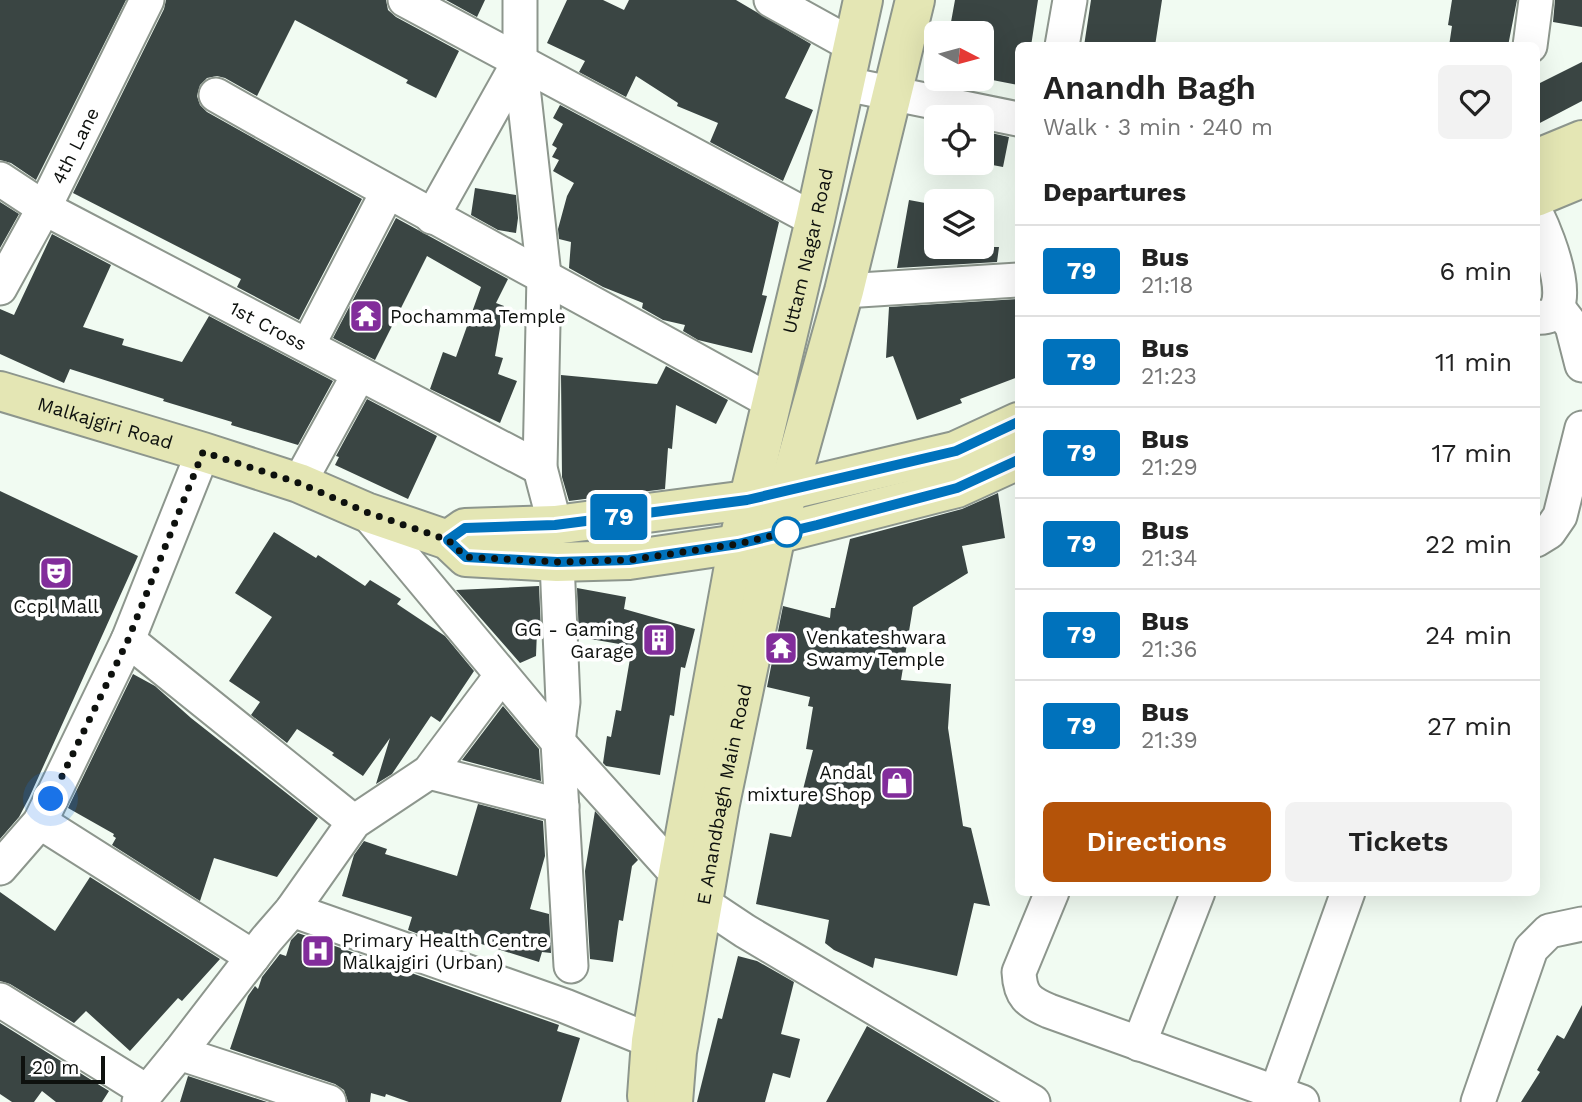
<!DOCTYPE html>
<meta charset="utf-8">
<style>
body{margin:0;font-family:"Work Sans",sans-serif;background:#f2f2f2;color:#222;height:100vh;display:flex;flex-direction:column;font-size:26px;white-space:nowrap}
*{box-sizing:border-box;margin:0}
p{font-size:23px;color:#767676}
.icon{flex:none;width:38px;height:38px;fill:none;stroke:currentColor;stroke-width:2;stroke-linecap:round;stroke-linejoin:round}
.map{position:relative;flex:1;overflow:hidden}
.sheet{position:absolute;left:1015px;top:42px;width:525px;height:854px;display:flex;flex-direction:column;background:#fff;border-radius:10px;box-shadow:0 7px 28px #0002}
.sheet>*{flex:none}
.badge{padding:0 14px;border-radius:5px;font-size:24px;line-height:46px}
.needle{width:46px;rotate:96deg}
.tools{position:absolute;left:924px;top:21px;display:grid;gap:14px}
.tools a{display:grid;place-items:center;width:70px;height:70px;border-radius:10px;background:#fff;box-shadow:0 7px 28px #0002;font-size:35px}
.scale{position:absolute;left:21px;bottom:18px;width:84px;box-sizing:border-box;padding-left:7px;border:4px solid #0e110e;border-top:0;font-size:19px;line-height:24px;white-space:nowrap;color:#0e110e;-webkit-text-stroke:5px #fff;paint-order:stroke}
.you{position:absolute;width:35px;height:35px;margin:-18px;border:5px solid #fff;border-radius:50%;background:#1a73e8;box-shadow:0 0 0 10px #1a73e833}
.map>.badge{position:absolute;translate:-50% -50%;box-shadow:0 0 0 4px #fff}
h2{padding:0 28px;font-size:26px;line-height:63px}
.round{display:grid;place-items:center;flex:none;width:74px;height:74px;border-radius:10px;background:#f2f2f2}
.overview{display:flex;align-items:center;justify-content:space-between;height:119px;padding:0 28px}
h1{font-size:33px;font-weight:600;line-height:52px}
.action{display:flex;gap:14px;margin-top:auto;padding:14px 28px}
.action a{flex:1;height:80px;border-radius:10px;background:#b45309;color:#fff;font-size:28px;font-weight:600;line-height:80px;text-align:center}
.action a+a{background:#f2f2f2;color:#222}
ul{padding:0;list-style:none}
li{display:flex;align-items:center;gap:21px;height:91px;padding:0 28px;border-top:2px solid #e0e0e0}
li div{flex:1}
li b{display:block;font-size:26px}
li em{font-style:normal}
li .badge{min-width:77px;font-weight:700;text-align:center}
.map>svg:first-child{display:block}
.building{fill:#3a4543}
.lines{fill:none;stroke-linecap:round;stroke-linejoin:round}
.street-casing{stroke:#8d968d;stroke-width:37}
.secondary-casing{stroke:#8d968d;stroke-width:42}
.street{stroke:#fff;stroke-width:33}
.secondary{stroke:#e4e6b4;stroke-width:38}
.line-casing{stroke:#fff;stroke-width:16}
.line{stroke:#0072bc;stroke-width:10}
.walk{stroke:#0e110e;stroke-width:7;stroke-dasharray:0 12.6}
.stop-dot{fill:#fff;stroke:#0072bc;stroke-width:3.5}
.labels{text-anchor:middle;stroke-width:7;stroke-linejoin:round;paint-order:stroke}
.street-label{font-size:19px;fill:#0e110e;stroke:#fff}
.poi-label{font-size:19px;fill:#0e110e;stroke:#fff;text-anchor:start}
</style>
<div class="map">
<svg width="1582" height="1102" viewBox="0 0 1582 1102">
<rect width="100%" height="100%" fill="#f1fbf2"/>
<path class="building" d="M0,0H126L36,180L11,163L0,160Z
M166,0H386L388,10L396,17L459,51L436,98L406,83L408,80L295,20L257,96L225,78L217,76L207,78L200,85L197,96L200,105L207,112L362,199L299,320L237,287L241,279L73,193L164,9Z
M446,0H485L477,17Z
M567,0H603L624,10L629,0H736L811,44L785,98L813,110L783,181L710,142L718,123L677,106L678,103L636,76L626,97L579,72L585,61L547,43Z
M955,0H1038L1031,46H1018V85L982,78V33H949Z
M1091,0H1162L1155,46H1084Z
M1452,0H1517L1508,46H1449L1452,26L1448,25Z
M1555,0H1582V27L1553,22Z
M1582,62V101L1536,125V85Z
M560,105L779,222L762,295L767,296L752,353L698,340L683,331L685,325L663,320L642,308L643,303L603,287L569,268L571,242L559,239L558,229L567,196L574,183L553,171L559,160L552,157L557,148L552,145L563,124L553,118Z
M982,131L1009,137L1003,167L982,163Z
M475,188L516,195L518,218L516,233L498,230L471,215Z
M909,200L936,205V247H999L997,262L897,268Z
M0,202L19,214L0,248Z
M396,218L508,279L496,303L504,306L495,356L503,358L498,374L517,381L500,423L430,389L443,352L456,357L481,287L427,256L375,360L333,338Z
M52,234L111,265L83,327L124,339L122,345L182,362L209,316L333,381L298,445L231,425L232,422L163,401L164,399L70,369L64,383L0,354V309L14,315Z
M1018,299V377L960,399L962,403L917,420L893,356L886,358L889,307Z
M666,366L728,400L716,424L676,405L672,449L668,448L665,489L569,501L562,477L561,375L657,384Z
M367,399L437,436L408,499L335,465L339,457L336,456Z
M0,491L138,556L29,798L19,817L0,839Z
M998,493L1005,538L962,546L968,573L913,607L901,680L951,684L948,728L963,826L971,828L990,906L974,903L957,976L875,958L873,968L834,950L825,943L829,920L756,904L770,833L791,837L813,750L806,749L813,707L808,706L810,697L767,687L783,606L830,618L831,608H835L850,539L962,509Z
M274,532L316,558L318,555L365,586L370,580L401,599L397,604L445,636L474,671L440,722L431,716L392,774L376,784L390,738L363,776L332,755L334,753L297,729L287,743L251,715L260,702L229,681L272,617L235,593Z
M539,586L541,631L537,630L536,656L520,663L456,590Z
M577,588L626,597L624,609L695,629L685,668L681,667L674,716L670,715L660,775L606,766L603,763L607,736L611,737L616,710L621,711L631,653L623,651L625,645L579,637Z
M133,674L155,686L191,718L318,818L277,877L214,858L200,901L112,845L116,838L113,836L114,834L68,808Z
M503,706L539,749L541,781L462,760Z
M478,804L543,821L545,856L530,909L549,914L551,953L542,952L539,962L443,932L440,942L408,930L412,917L342,896L354,855L364,841L387,849L385,854L457,876Z
M595,811L638,860L632,866L623,921L619,920L613,962L590,959L585,871Z
M90,877L220,959L182,1001L178,998L130,1051L86,1011L74,1023L10,984L0,981V892L55,931Z
M298,933L559,1025L557,1031L580,1038L561,1102H409L386,1094L385,1097L371,1093L370,1102H348L344,1090L335,1084L230,1049L248,996L255,986L258,989L262,977L280,954L286,956L291,940Z
M738,956L757,961L794,982L781,1034L800,1039L790,1078L773,1073L765,1102H697L718,1018L722,1019Z
M1582,1005V1102H1521L1540,1072L1537,1070L1557,1035L1564,1039Z
M0,1023L109,1091L102,1102H56L42,1091L34,1102H12L0,1094Z
M867,1026L995,1102H826Z
M188,1076L267,1102H180Z"/>
<g class="lines">
<defs>
<g id="street">
<path d="M405,0L815,220"/>
<path d="M520,0V60L544,275L540,468L555,525"/>
<path d="M771,0L854,46"/>
<path d="M1062,46L1070,0"/>
<path d="M1530,46L1536,0"/>
<path d="M846,84L1018,119"/>
<path d="M216,95C400,200 587,299 773,403"/>
<path id="s1" d="M0,179L44,208L540,468"/>
<path d="M1536,213C1549,239 1582,323 1536,317"/>
<path d="M432,217L520,60"/>
<path id="s2" d="M0,288L44,208L147,0"/>
<path d="M844,291L1018,280"/>
<path d="M1562,313L1572,326L1582,365"/>
<path d="M308,345L387,193"/>
<path d="M299,483L359,374"/>
<path d="M366,512L558,742L703,903L745,931L1033,1102"/>
<path d="M1536,540L1549,532L1560,516L1582,428"/>
<path d="M557,562L563,702L558,742L571,966"/>
<path d="M128,640L354,822"/>
<path d="M429,772L562,806"/>
<path d="M40,822L253,957"/>
<path d="M0,868L40,822L128,640L203,452"/>
<path d="M1052,892L1019,972C1020,996 1028,1002 1049,1011L1302,1102"/>
<path d="M292,910L565,1006L651,1041"/>
<path d="M0,1000L146,1091"/>
<path d="M1139,1044L1198,892"/>
<path d="M179,1053L329,1102"/>
<path d="M1276,1093L1348,892"/>
<path d="M139,1102L179,1053L266,940L292,910L354,822L429,772L501,676"/>
<path d="M1478,1102L1531,949L1549,931L1582,924"/>
</g>
<g id="secondary">
<path d="M1536,159L1582,140"/>
<path d="M1536,197L1582,178"/>
<path id="s3" d="M0,391L203,452L299,483L366,512L448,540L466,557L557,562L629,560L738,544L957,488L1018,460"/>
<path d="M448,540L465,528L555,525L747,500L955,451L1018,422"/>
<path id="s4" d="M647,1096L651,1041L678,873L738,544L815,220L863,0"/>
<path id="s5" d="M673,1102L677,1052L720,804L776,534L844,291L915,0"/>
</g>
</defs>
<use href="#street" class="street-casing"/>
<use href="#secondary" class="secondary-casing"/>
<use href="#street" class="street"/>
<use href="#secondary" class="secondary"/>
</g>
<g class="lines">
<defs>
<path id="line" d="M1018,422L956,451L747,500L555,525L465,528L448,540L466,557L557,562L629,560L738,544L817,525L957,488L1018,460"/>
</defs>
<use href="#line" class="line-casing"/>
<use href="#line" class="line"/>
<path class="walk" d="M51,799L128,640L203,452L299,483L366,512L448,540L466,557L557,562L629,560L738,544L791,531L787,532"/>
</g>
<defs>
<symbol id="temple-square" viewBox="-11 -11 22 22"><rect x="-9" y="-9" width="18" height="18" rx="4" fill="#822d9b" stroke="#fff"/><path d="M0-6L5-2H3V0L6.5 2.5H4V6H1.5V3h-3V6H-4V2.5H-6.5L-3 0V-2H-5Z" fill="#fff"/></symbol>
<symbol id="theatre-square" viewBox="-11 -11 22 22"><rect x="-9" y="-9" width="18" height="18" rx="4" fill="#822d9b" stroke="#fff"/><path d="M-5-5.5Q0-4 5-5.5V0Q5 5 0 6Q-5 5-5 0ZM-3.3-2.5H-1v1.5H-3.3ZM1-2.5H3.3v1.5H1ZM-2.8 1Q0 5.5 2.8 1Z" fill="#fff"/></symbol>
<symbol id="building-square" viewBox="-11 -11 22 22"><rect x="-9" y="-9" width="18" height="18" rx="4" fill="#822d9b" stroke="#fff"/><path d="M-4-6H4V6H1V3H-1V6H-4ZM-2.5-4.3h1.7v1.8h-1.7ZM.8-4.3h1.7v1.8H.8ZM-2.5-1h1.7V.8h-1.7ZM.8-1h1.7V.8H.8Z" fill="#fff"/></symbol>
<symbol id="shop-square" viewBox="-11 -11 22 22"><rect x="-9" y="-9" width="18" height="18" rx="4" fill="#822d9b" stroke="#fff"/><path d="M-5-2.5h2.3a2.7 3.5 0 0 1 5.4 0H5L5.5 6h-11ZM-1.5-2.5h3a1.5 2.3 0 0 0-3 0Z" fill="#fff"/></symbol>
<symbol id="hospital-square" viewBox="-11 -11 22 22"><rect x="-9" y="-9" width="18" height="18" rx="4" fill="#822d9b" stroke="#fff"/><path d="M-5-5h3v3.5h4V-5h3V5h-3V1.5h-4V5h-3Z" fill="#fff"/></symbol>
</defs>
<g fill-rule="evenodd">
<use href="#temple-square" x="347" y="297" width="38" height="38"/>
<use href="#theatre-square" x="37" y="554" width="38" height="38"/>
<use href="#building-square" x="640" y="621" width="38" height="38"/>
<use href="#temple-square" x="762" y="629" width="38" height="38"/>
<use href="#shop-square" x="878" y="764" width="38" height="38"/>
<use href="#hospital-square" x="299" y="932" width="38" height="38"/>
</g>
<circle class="stop-dot" cx="787" cy="532" r="14"/>
<g class="labels">
<g class="street-label">
<text dy="7" stroke="none"><textPath href="#s2" startOffset="161">4th Lane</textPath></text>
<text dy="7" stroke="none"><textPath href="#s4" startOffset="861">Uttam Nagar Road</textPath></text>
<text dy="7" stroke="none"><textPath href="#s1" startOffset="306">1st Cross</textPath></text>
<text dy="7" stroke="none"><textPath href="#s3" startOffset="110">Malkajgiri Road</textPath></text>
<text dy="7" stroke="none"><textPath href="#s5" startOffset="312">E Anandbagh Main Road</textPath></text>
</g>
<g class="poi-label">
<text x="390" y="323">Pochamma Temple</text>
<text x="56" y="613" text-anchor="middle">Ccpl Mall</text>
<text x="634" y="636" text-anchor="end">GG - Gaming<tspan x="634" dy="22">Garage</tspan></text>
<text x="806" y="644">Venkateshwara<tspan x="806" dy="22">Swamy Temple</tspan></text>
<text x="872" y="779" text-anchor="end">Andal<tspan x="872" dy="22">mixture Shop</tspan></text>
<text x="342" y="947">Primary Health Centre<tspan x="342" dy="22">Malkajgiri (Urban)</tspan></text>
</g>
</g>
</svg>
<div class="tools">
<a><svg class="needle" viewBox="-14 -14 28 28"><path d="M0-13l5 13h-10z" fill="#e53935"/><path d="M0 13l5-13h-10z" fill="#767676"/></svg></a>
<a><svg class="icon" aria-label="locate" viewBox="0 0 24 24"><circle cx="12" cy="12" r="6"/><path d="M12 2v4M12 18v4M2 12h4M18 12h4"/></svg></a>
<a><svg class="icon" aria-label="layers" viewBox="0 0 24 24"><path d="M12 4l9 5-9 5-9-5zM3 14l9 5 9-5"/></svg></a>
</div>
<div class="scale">20 m</div>
<div class="you" style="left:51px;top:799px"></div>
<b class="badge" style="left:619px;top:517px;background:#0072bc;color:#fff">79</b>
<section class="sheet">
<div class="overview"><div><h1>Anandh Bagh</h1><p>Walk · 3 min · 240 m</p></div><a class="round"><svg class="icon" aria-label="heart" viewBox="0 0 24 24"><path d="M12 20l-8-8c-3-5 5-10 8-4 3-6 11-1 8 4z"/></svg></a></div>
<h2>Departures</h2>
<ul>
<li><span class="badge" style="background:#0072bc;color:#fff">79</span><div><b>Bus</b><p>21:18</p></div><em>6 min</em></li>
<li><span class="badge" style="background:#0072bc;color:#fff">79</span><div><b>Bus</b><p>21:23</p></div><em>11 min</em></li>
<li><span class="badge" style="background:#0072bc;color:#fff">79</span><div><b>Bus</b><p>21:29</p></div><em>17 min</em></li>
<li><span class="badge" style="background:#0072bc;color:#fff">79</span><div><b>Bus</b><p>21:34</p></div><em>22 min</em></li>
<li><span class="badge" style="background:#0072bc;color:#fff">79</span><div><b>Bus</b><p>21:36</p></div><em>24 min</em></li>
<li><span class="badge" style="background:#0072bc;color:#fff">79</span><div><b>Bus</b><p>21:39</p></div><em>27 min</em></li>
</ul>
<div class="action"><a>Directions</a><a>Tickets</a></div>
</section>
</div>
